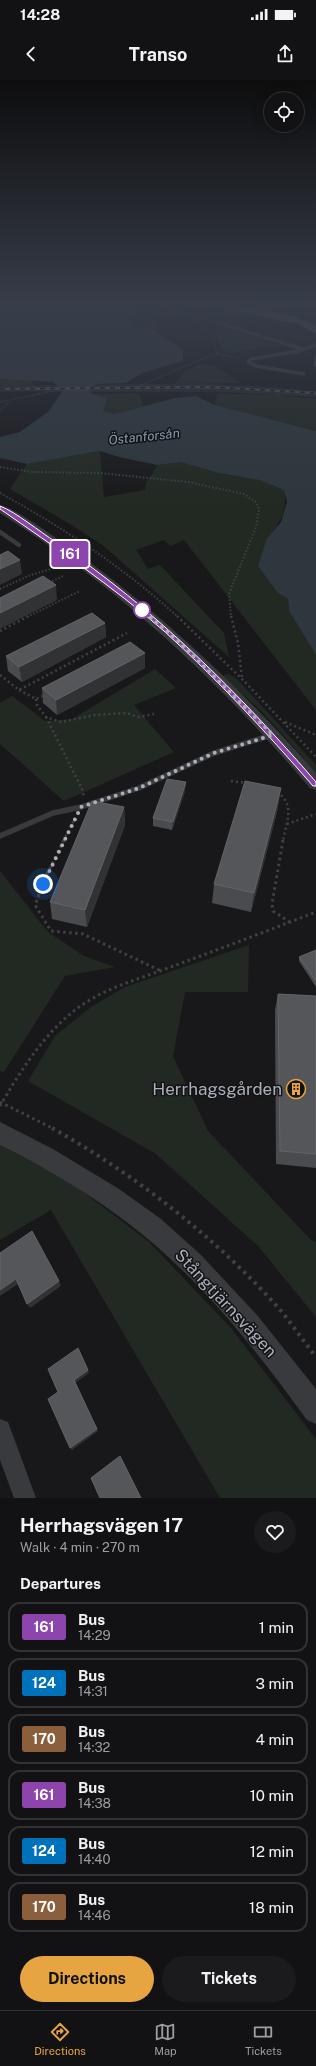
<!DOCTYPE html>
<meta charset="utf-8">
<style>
body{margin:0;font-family:"Public Sans",sans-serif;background:#1b1b1d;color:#f1f3f6;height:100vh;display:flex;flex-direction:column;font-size:15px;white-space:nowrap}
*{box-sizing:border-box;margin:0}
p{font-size:13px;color:#9c9ea0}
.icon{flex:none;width:22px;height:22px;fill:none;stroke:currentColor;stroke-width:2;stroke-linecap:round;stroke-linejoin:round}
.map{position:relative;height:1418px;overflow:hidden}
.side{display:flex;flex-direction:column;background:#121214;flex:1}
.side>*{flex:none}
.badge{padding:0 8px;border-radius:3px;font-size:14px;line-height:26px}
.buttons{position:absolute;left:264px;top:12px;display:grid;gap:8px}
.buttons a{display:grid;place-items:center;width:40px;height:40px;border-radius:50%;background:#121214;box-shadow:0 4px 16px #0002,0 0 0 1px #313234;font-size:20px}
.you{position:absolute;width:20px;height:20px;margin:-10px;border:3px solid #fff;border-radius:50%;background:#1a73e8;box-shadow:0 0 0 6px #1a73e833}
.map>.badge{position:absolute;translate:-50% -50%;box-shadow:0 0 0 2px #fff}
h2{padding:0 20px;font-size:15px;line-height:36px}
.round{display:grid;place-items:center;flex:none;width:42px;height:42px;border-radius:21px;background:#1b1b1d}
.summary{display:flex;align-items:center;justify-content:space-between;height:68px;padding:0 20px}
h1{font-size:19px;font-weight:700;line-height:30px}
.cta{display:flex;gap:8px;margin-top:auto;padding:8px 20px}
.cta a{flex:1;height:46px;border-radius:24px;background:#e7a542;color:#111;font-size:16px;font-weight:700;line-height:46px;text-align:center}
.cta a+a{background:#1b1b1d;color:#f1f3f6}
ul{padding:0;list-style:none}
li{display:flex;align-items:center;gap:12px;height:50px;margin:0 8px 6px;padding:0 12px;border:2px solid #313234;border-radius:12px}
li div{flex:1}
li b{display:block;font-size:15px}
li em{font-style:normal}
li .badge{min-width:44px;font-weight:700;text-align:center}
.status{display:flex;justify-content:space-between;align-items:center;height:28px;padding:0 20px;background:#121214;direction:ltr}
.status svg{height:11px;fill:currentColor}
header{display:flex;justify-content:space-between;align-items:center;height:52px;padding:0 20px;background:#121214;font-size:18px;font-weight:700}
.menu{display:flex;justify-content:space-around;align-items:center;height:56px;border-top:1px solid #313234;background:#121214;font-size:11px;color:#9c9ea0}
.menu a{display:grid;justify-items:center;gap:2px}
.menu .active{color:#e7a542}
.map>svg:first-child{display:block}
.built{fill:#242426}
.green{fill:#222922}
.water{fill:#2e373d}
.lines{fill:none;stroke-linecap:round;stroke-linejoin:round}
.path-far4{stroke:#3f4145;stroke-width:1.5;stroke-dasharray:1 1.5;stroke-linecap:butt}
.path-far3{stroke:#3f4145;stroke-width:2;stroke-dasharray:1.5 2;stroke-linecap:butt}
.path-far2{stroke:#3f4145;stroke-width:2.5;stroke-dasharray:2 3;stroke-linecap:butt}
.path-far1{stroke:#3f4145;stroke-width:3;stroke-dasharray:2.5 3.5;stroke-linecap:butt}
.path{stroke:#3f4145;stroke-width:4;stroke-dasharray:3 4.5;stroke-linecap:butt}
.service-far2{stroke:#393a3e;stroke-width:3.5}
.service-far1{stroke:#393a3e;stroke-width:4.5}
.service{stroke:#393a3e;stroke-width:5.5}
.minor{fill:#393a3e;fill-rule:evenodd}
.tertiary{fill:#393a3e;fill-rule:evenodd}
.primary{fill:#55575d;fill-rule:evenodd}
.rail-casing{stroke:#4e5055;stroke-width:2.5}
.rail{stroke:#131315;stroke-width:1.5;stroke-dasharray:5;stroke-linecap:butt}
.wall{fill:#494b4e}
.shaded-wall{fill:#313234}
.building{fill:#545659;stroke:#626468}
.line{fill:#8e44ad;stroke:#fff}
.walk{stroke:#abb0b8;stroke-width:4;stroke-dasharray:0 7.2}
.stop-dot{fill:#fff;stroke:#8e44ad;stroke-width:2}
.labels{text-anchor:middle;stroke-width:3;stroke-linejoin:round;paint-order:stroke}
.far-water-label{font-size:13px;font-style:italic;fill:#849fb1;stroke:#131315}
.near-poi-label{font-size:17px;fill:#abb0b8;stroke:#131315;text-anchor:end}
.near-street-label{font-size:17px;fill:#abb0b8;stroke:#131315}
</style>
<div class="status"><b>14:28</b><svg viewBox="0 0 49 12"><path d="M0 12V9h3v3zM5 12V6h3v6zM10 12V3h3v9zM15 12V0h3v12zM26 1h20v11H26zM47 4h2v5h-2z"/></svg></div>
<header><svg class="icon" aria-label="back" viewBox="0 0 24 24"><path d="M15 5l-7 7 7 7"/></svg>Transo<svg class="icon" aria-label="share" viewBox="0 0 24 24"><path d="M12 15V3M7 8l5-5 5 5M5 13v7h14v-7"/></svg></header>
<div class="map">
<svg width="316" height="1418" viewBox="0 0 316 1418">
<rect width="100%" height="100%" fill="#18181a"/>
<path class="built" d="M141,304H210L273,307L316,311V316L210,310L0,312V306Z"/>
<path class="green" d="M130,227H152L158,229L155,251L130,242L139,229Z
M224,249L253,255L285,266L244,270L231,274L221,269L216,251Z
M202,284L213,285L241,303L175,304L186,290Z
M0,299L32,300L34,306H0Z
M139,313L143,326L114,334L103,331L93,314Z
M217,314L281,315L316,319V351L215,325Z
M100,371L104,417L145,410L146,403L158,385L180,382L219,393L259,400L284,410C288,431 281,442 267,458L278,513L288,519L289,531L316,575V630L184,460L170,466L164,460L136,470L148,489L160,485L224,553L229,577L105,467L75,447L10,409L27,384Z
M155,589L176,608L134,625L174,672L64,721L0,664V623L12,616L45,641L72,639Z
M229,594L237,599L316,685V693C286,659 257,621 219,596Z
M0,791L48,852L84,876L115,887L65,896L4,992L0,991Z
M249,865L248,912H185L173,976L208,1051L311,1160L316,1162V1237L258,1166L156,1074L28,1001L55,956L91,927L125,907Z
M0,1065L70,1102L148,1161L231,1248L316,1359V1418H220L51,1130L0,1160Z"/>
<path class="water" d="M0,227H130L139,229L130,243L155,251L183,270V281L142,293L126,303L96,304L88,310L93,314L107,318L103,331L114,334L175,318L196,316L215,325L316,351V575L289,531L288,519L278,513L258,486L267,458L281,442L287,422L284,410L259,400L219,393L180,382L158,385L119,377L100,371L27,384L0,378V357L20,352L49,331L63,310L53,302L0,299Z"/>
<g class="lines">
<path class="path-far4" d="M180,232L185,227
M200,238L211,241
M216,274L240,278
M140,311L141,305L217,273C210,238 191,235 160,227
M0,322L54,311H218L316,316
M0,331L9,322"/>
<path class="path-far3" d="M0,387L32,392L100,393L188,402L244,414L256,422L259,429L256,447L229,514L231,537
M0,413C64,448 124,488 178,537
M49,503L63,496
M0,509L28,496L54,488
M27,537L80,511"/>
<path class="path-far2" d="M177,536L245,602L316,677
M231,536L238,563L242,598
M0,551L29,536
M0,595L19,610L127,553
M19,610L36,619L45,615
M36,619L37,625L46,637L61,642L95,635L127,633L138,637L154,634
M46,637L82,709L84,717
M285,642L316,655
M231,701L246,703
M277,712C296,725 286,742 283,761
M287,744L316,734
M63,761L75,738"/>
<path class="path-far1" d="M64,760L47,794L35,825L51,851L83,854L161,891
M283,760L272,824L273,831L291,843
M0,1022L54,1049
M0,1026C21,990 45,952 79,927C107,907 137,900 168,888C217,870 267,851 316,832"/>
<path class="path" d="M52,1048C134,1094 212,1155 275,1224C290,1241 302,1259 316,1277"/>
<path class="service-far2" d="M219,227L231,228
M218,243L303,269
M304,294L256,286L248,282L251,279L299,271L316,265"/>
<path class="service-far1" d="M0,452L19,465"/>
<path class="service" d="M0,756L53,733L81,727L139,708L214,673L272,655"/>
<path class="minor" d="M0,1339L8,1342L36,1418H14L0,1380Z"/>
<path class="tertiary" d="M0,425C16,429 47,452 62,462C157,529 240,607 316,693V710L310,708C216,598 123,511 0,433Z
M0,1042L53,1069L119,1109L161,1139L201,1175L257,1235L316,1309V1344L307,1340C259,1274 207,1207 143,1155C99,1119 50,1090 0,1065Z"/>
<path class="primary" d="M223,227C247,226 296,233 316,246V254L299,244L228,230Z"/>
<defs>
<path id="rail" d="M0,309L210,307L316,313"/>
</defs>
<use href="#rail" class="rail-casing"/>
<use href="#rail" class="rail"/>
</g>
<path class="wall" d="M316,276V287L314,286L315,277Z
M105,543L106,557L22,602L8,591L6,576Z
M145,573V588L57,635L43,623L42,608Z
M185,711L172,750L153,746V738Z
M124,727L125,745L87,847L52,839L50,822Z
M278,728L251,832L212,823L214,804Z
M316,870V907L299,881V877Z
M278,914L316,916V1088L276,1084L275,930Z"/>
<path class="shaded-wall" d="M20,480L22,494L0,505V489Z
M56,505L57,520L0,549V533Z
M105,543L106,557L22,602L19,587Z
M145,573V588L57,635L56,620Z
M186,702L185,711L172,750L173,742Z
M281,708L278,728L251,832L254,813Z
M124,727L125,745L87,847L85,830Z
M16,1199L18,1204L0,1216V1210Z
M59,1201L61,1206L30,1228L27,1224Z
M88,1290L89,1293L75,1303L74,1300Z
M97,1349L98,1351L72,1370L70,1368Z"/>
<path class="building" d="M8,471L20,480L0,489V475Z
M43,496L56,505L0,533V518Z
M92,533L105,543L19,587L6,576Z
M130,562L145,573L56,620L42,608Z
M167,699L186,702L173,742L153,738Z
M245,701L281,708L254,813L214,804Z
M92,721L124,727L85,830L50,822Z
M316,870V901L299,877Z
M278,914L316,916V1074L280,1071Z
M32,1151L59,1201L27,1224L16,1199L0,1210V1173Z
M78,1268L88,1290L74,1300L97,1349L70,1368L48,1319L58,1312L48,1289Z
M120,1376L141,1418H100L91,1398Z"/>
<linearGradient id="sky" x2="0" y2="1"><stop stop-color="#0d0d0e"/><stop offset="0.53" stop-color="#373d49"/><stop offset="1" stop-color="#373d49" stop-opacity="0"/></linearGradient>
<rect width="316" height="425" fill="url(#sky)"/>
<path class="line" d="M0,426C16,432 40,452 56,462C155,529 239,613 316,702V706H313C266,652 217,599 164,551C112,506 55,467 0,429Z"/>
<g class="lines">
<path class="walk" d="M43,804L81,727L139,708L214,673L273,655L178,561L142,530"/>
</g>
<defs>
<symbol id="building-ring" viewBox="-11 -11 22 22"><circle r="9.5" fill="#131315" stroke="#e7a542" stroke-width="1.5"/><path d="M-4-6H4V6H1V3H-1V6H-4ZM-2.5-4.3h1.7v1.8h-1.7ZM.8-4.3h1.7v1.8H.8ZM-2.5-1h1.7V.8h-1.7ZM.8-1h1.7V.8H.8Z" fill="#e7a542"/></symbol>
</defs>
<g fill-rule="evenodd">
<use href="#building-ring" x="285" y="998" width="22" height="22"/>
</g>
<circle class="stop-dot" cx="142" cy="530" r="8"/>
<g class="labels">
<g class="far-water-label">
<text transform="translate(144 356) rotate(-6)" y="5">Östanforsån</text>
</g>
<g class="near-poi-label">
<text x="282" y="1015">Herrhagsgården</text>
</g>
<g class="near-street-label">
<text transform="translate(226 1223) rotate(47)" y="6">Stångtjärnsvägen</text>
</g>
</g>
</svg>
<div class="buttons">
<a><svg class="icon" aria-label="locate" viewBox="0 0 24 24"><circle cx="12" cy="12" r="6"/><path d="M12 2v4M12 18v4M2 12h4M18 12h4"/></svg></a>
</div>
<div class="you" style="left:43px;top:804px"></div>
<b class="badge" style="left:70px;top:474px;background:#8e44ad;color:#fff">161</b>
</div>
<section class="side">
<div class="summary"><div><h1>Herrhagsvägen 17</h1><p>Walk · 4 min · 270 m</p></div><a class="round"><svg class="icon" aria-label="heart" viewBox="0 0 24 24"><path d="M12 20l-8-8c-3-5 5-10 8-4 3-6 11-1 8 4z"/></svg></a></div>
<h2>Departures</h2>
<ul>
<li><span class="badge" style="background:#8e44ad;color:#fff">161</span><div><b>Bus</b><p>14:29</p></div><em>1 min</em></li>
<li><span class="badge" style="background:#0072bc;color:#fff">124</span><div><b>Bus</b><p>14:31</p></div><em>3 min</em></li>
<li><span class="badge" style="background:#8b5e3c;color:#fff">170</span><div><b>Bus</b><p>14:32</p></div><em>4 min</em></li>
<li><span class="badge" style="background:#8e44ad;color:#fff">161</span><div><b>Bus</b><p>14:38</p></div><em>10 min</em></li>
<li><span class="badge" style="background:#0072bc;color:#fff">124</span><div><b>Bus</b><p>14:40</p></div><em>12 min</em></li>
<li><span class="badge" style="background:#8b5e3c;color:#fff">170</span><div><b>Bus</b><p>14:46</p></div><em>18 min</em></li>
</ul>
<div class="cta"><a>Directions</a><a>Tickets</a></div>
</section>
<nav class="menu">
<a class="active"><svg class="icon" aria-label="directions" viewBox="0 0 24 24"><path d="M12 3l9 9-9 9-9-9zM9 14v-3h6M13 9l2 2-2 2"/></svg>Directions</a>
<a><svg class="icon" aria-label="map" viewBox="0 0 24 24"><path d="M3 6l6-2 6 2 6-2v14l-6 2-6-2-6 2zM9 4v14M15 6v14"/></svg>Map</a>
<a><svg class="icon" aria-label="tickets" viewBox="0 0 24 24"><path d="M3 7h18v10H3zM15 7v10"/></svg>Tickets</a>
</nav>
